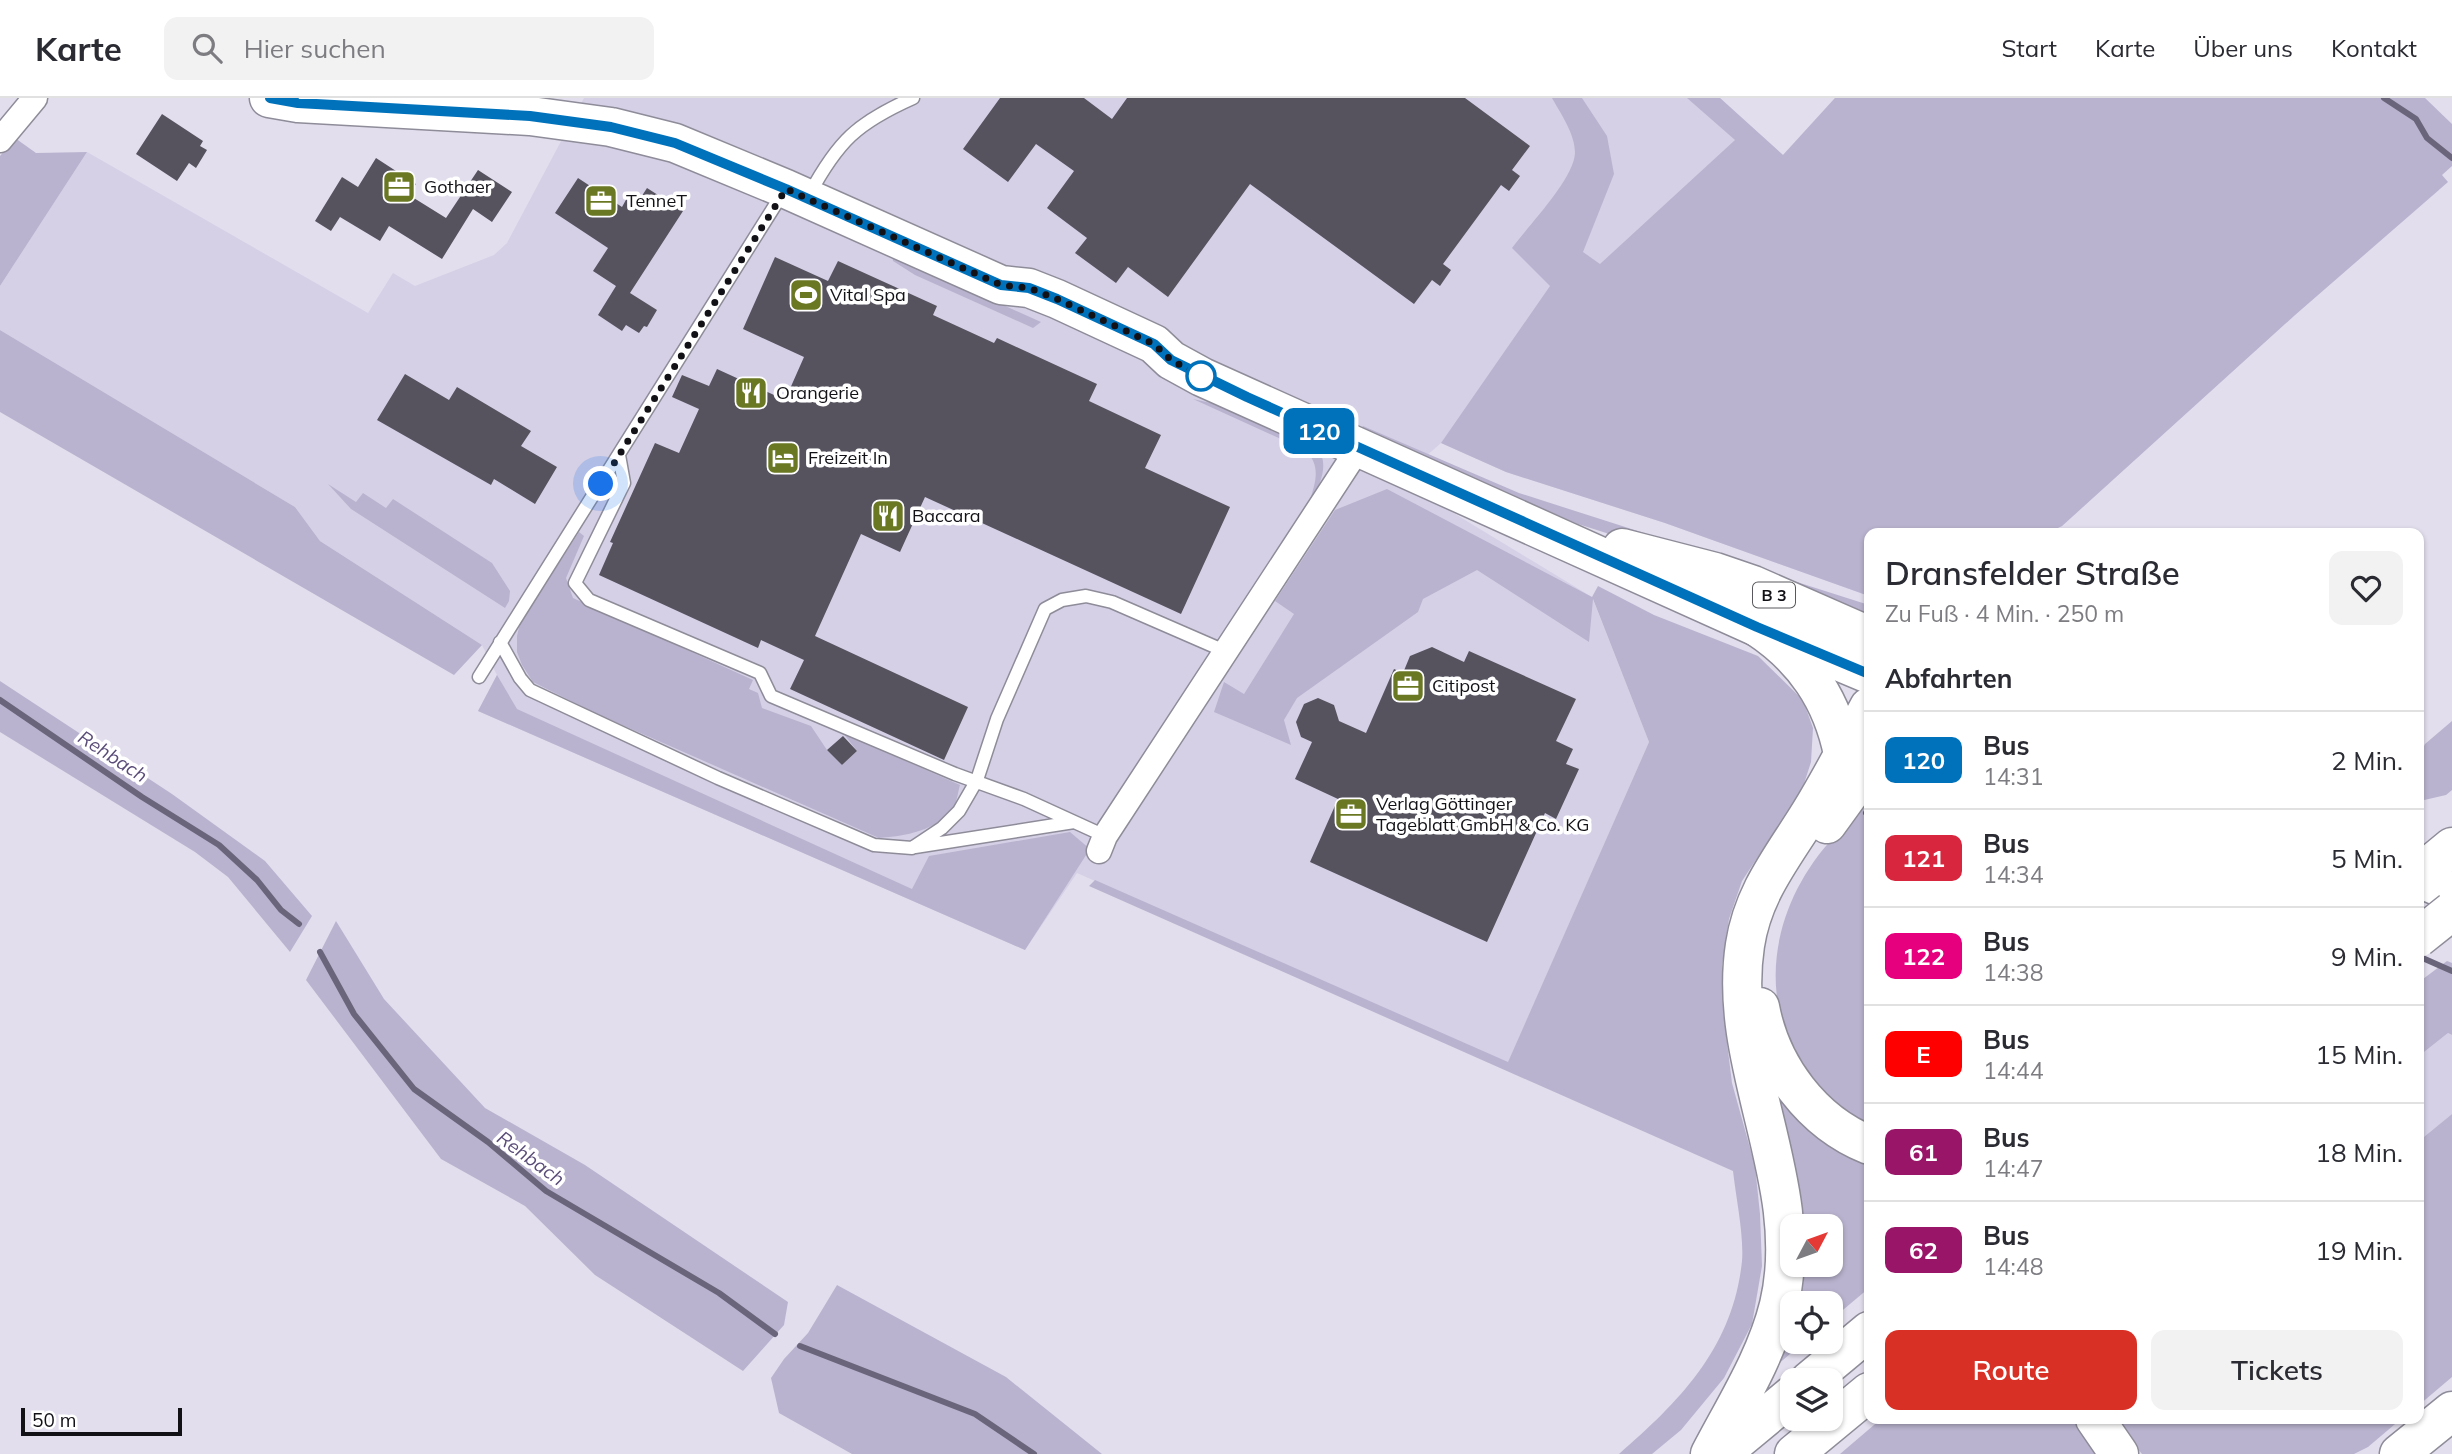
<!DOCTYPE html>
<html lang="de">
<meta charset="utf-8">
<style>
body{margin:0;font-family:Mulish,sans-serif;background:#f2f2f3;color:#2b2b33;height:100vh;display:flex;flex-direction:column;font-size:26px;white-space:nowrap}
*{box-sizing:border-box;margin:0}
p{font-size:23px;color:#7c7c81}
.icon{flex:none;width:38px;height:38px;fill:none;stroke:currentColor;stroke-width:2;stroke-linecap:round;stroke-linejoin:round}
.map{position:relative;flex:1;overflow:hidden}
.sheet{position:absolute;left:1864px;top:430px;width:560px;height:896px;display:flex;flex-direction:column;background:#fff;border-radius:14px;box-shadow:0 2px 5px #0004}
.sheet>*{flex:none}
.badge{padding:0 14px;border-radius:10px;font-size:24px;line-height:46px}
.needle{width:46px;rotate:49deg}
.controls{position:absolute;left:1780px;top:1116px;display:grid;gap:14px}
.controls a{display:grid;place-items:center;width:63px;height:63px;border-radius:14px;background:#fff;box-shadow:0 2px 5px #0004;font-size:35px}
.scale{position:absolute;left:21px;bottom:18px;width:161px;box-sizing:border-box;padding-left:7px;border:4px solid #121116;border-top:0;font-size:19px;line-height:24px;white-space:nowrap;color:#121116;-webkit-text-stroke:5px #fff;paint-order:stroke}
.you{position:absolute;width:35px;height:35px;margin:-18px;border:5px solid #fff;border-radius:50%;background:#1a73e8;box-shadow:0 0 0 10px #1a73e833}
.map>.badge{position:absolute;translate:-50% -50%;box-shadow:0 0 0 4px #fff}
h2{padding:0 21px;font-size:26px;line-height:63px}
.round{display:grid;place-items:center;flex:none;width:74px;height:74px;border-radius:14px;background:#f2f2f3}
.overview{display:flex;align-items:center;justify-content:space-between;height:119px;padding:0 21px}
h1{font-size:33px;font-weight:600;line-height:52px}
.action{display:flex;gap:14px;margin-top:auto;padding:14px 21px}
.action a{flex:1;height:80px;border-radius:14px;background:#d93025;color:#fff;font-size:28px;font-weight:600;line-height:80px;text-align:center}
.action a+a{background:#f2f2f3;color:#2b2b33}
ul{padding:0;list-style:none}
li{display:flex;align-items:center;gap:21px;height:98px;padding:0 21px;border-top:2px solid #e1e1e2}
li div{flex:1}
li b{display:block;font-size:26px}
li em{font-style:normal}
li .badge{min-width:77px;font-weight:700;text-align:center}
header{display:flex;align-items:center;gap:42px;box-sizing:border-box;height:98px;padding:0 35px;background:#fff;border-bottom:2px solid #e1e1e2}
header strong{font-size:33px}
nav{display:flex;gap:38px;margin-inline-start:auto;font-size:24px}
.search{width:490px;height:63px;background:#f2f2f3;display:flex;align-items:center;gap:18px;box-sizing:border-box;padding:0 24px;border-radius:14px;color:#7c7c81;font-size:26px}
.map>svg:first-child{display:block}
.built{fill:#d5d0e6}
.green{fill:#bab3cf}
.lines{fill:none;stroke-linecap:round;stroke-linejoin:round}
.stream{stroke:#6b657b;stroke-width:6}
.building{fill:#56535f}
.lane-casing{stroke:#8f8c99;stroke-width:15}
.street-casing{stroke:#8f8c99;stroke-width:27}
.primary-casing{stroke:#8f8c99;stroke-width:41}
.highway-casing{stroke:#8f8c99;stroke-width:41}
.lane{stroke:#fff;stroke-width:12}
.street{stroke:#fff;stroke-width:24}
.primary{stroke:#fff;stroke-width:38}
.highway{stroke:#fff;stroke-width:38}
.highway-bridge-casing{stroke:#8f8c99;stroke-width:41;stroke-linecap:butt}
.highway-bridge{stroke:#fff;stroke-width:38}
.line-casing{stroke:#fff;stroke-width:16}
.line{stroke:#0072bc;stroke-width:10}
.walk{stroke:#121116;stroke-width:7;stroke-dasharray:0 12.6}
.stop-dot{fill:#fff;stroke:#0072bc;stroke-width:3.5}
.labels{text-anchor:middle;stroke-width:7;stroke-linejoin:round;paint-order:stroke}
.shield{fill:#fff;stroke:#59585c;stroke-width:2}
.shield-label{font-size:16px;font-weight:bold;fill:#121116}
.poi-label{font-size:18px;fill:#121116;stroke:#fff;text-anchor:start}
.water-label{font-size:19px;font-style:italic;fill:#5a4c78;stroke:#fff}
</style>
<header>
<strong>Karte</strong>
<div class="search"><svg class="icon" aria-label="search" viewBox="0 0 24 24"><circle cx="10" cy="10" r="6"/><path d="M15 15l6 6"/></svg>Hier suchen</div>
<nav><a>Start</a><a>Karte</a><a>Über uns</a><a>Kontakt</a></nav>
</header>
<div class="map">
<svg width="2452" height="1356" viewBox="0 0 2452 1356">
<rect width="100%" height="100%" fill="#e2deed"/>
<path class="built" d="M584,0H1720L1783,57L1835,0H2340L2439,92L2295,217L2062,428L2045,436H1869V498L1665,425L1506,374L1441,345L1399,382L1592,499L1649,644L1508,965L1077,775L1025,852L478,613L497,577L482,547L320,443L295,409L0,232V188L87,54L368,215L393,175L415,188L494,157L507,145Z
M2448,935L2452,937V1016L2419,1043V958Z"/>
<path class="green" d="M1552,0H1582L1607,38L1614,76L1583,154L1600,166L1735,42L1687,0H1720L1783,57L1835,0H2425L2452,26V68L2442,77L2448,84L2295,217L2062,428L2045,436H1869V498L1665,425L1506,374L1441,345L1550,188L1512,150C1528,128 1574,81 1575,55C1575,36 1561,16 1552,0Z
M15,40L36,55L87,54L0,188V58Z
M892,157L1041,224L1033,230L915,177L893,163Z
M0,232L295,409L320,443L482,547L454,577L0,314Z
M1193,301L1238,311L1317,349C1330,366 1320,386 1312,403L1310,402C1316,383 1321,367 1305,352Z
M1363,328L1519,395L1869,507V519L1578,426L1361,331Z
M328,386L356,404L363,395L386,410L393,401L492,465L510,493L509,503L505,510L351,411Z
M1387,391L1592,499L1598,488L1654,517L1758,558L1803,602L1813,630L1811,664L1802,692L1742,783L1729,821L1722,867L1723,912L1732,985L1755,1068L1760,1116L1762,1168L1752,1226L1724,1280L1681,1332L1652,1356H1619C1681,1302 1733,1249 1742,1163C1744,1137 1736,1100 1733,1073L1089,788L1095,782L1508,964L1649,644L1593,501L1589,544L1477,472L1423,501L1418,514L1297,600L1284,622L1291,647L1214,614L1224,584L1244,596L1294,516L1275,503L1335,412Z
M579,434L584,438L566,480L573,500L753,582L749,591L758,595L762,610L811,628L827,652L842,667L857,653L843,635L960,687C958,694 957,703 954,709C937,733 905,738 879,740L595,615L533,584L522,567L517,554V538L520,525Z
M497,577L517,611L912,791L929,758L1070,734L1090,751L1025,852L478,613Z
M0,583L172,696L265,763L312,818L290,854L228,779L195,754L0,634Z
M2452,623V692L2446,697L2420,703L2419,659L2425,646Z
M1869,705V1029C1850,1016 1831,1003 1816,985C1751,910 1770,807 1834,739C1845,727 1858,716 1869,705Z
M336,823L384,901L485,1010L585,1067L788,1204L784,1227L743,1273L595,1177L525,1108L441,1061L306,882Z
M2447,863L2452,865V937L2448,935L2419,958V884Z
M1783,990L1869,1059V1190L1831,1222L1830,1206H1792V1244H1804L1756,1285L1794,1167H1830V1129H1792L1768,1011Z
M2452,1016V1279L2419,1307V1043Z
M837,1187L1006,1279L1102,1356H852L779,1315L771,1280L784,1261L808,1235Z
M1881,1321H2084L2105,1356H1840Z
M2113,1321H2401L2368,1349L2354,1356H2142Z"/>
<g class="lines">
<path class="stream" d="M2384,0L2416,21L2427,40L2452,60
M0,602L142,699L219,747L257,782L281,812L299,826
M1866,715L1869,713
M320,854L354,916L414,991L488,1044L546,1093L719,1195L775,1236
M2418,858L2452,873
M800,1248L975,1316L1034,1356"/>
</g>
<path class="building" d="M1000,0H1084L1112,21L1127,0H1465L1530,48L1512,72L1520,78L1509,93L1501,87L1443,166L1451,172L1440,188L1432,182L1414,206L1250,86L1168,199L1128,169L1116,185L1075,155L1087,140L1047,110L1074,73L1036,46L1008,84L963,51Z
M162,16L203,43L200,48L207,52L196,70L189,65L177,83L136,56Z
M376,60L416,86L409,97L446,120L478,72L512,94L492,124L473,111L442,161L389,128L380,143L340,119L331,133L315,123L342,79L358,89Z
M578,80L622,109L627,100L636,107L647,90L683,113L630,195L657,212L647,229L644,228L639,235L626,227L622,233L598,217L616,188L593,173L608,150L555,115Z
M775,159L828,183L838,163L937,208L933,217L994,245L997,240L1097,286L1089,303L1161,337L1145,370L1230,409L1181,516L925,399L900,454L861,436L815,538L968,609L944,662L790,591L804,562L761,542L758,550L599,477L613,445L610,444L655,345L679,355L699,311L672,299L682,277L709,288L717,271L785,302L804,259L743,231Z
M405,276L449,302L457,289L531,333L521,348L557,369L535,406L494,381L491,387L377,322Z
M1432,549L1464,564L1469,553L1576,601L1556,643L1573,651L1566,666L1579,671L1556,721L1545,715L1487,844L1310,764L1338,701L1295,681L1312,644L1301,639L1296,624L1304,606L1318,600L1334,607L1339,623L1366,635L1394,571L1403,575L1410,558Z
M843,638L857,653L842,667L827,652Z"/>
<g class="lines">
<defs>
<path id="lane" d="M809,97C838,43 857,25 913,0
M619,357L624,385L575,485L589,502L760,575L771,598L955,676L1024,701L1105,738
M500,544L520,580L530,592L718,680L874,747L912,750L942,730L959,713L977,682L997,621L1045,511L1062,502L1086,498L1112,504L1227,554
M479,579L784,93
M915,749L1074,724"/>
<path id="street" d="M0,42L35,0
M1099,753L1105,738L1358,351"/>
<path id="primary" d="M269,0L298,5L530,18L611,29L675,45L786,91L1001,187L1029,190L1057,201L1154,246L1171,262L1202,279L1757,529L1869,576
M1622,450L1715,474L1753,487L1869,538
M2418,780L2452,794"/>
<path id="highway" d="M1757,529C1804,560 1832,601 1843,656
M1827,726L1869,668
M2418,777L2452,749
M1760,909C1771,969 1812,1024 1869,1047
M1809,1283L1869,1233
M2095,1321L2119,1356
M1710,1356C1735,1308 1766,1260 1779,1207C1808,1085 1726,969 1745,847C1753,794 1783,759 1810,715C1831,681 1850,644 1869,609
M1721,1356L1792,1297
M1794,1356L1869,1294
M2399,1356L2452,1313"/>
</defs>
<use href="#lane" class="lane-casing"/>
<use href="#street" class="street-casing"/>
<use href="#primary" class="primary-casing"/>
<use href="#highway" class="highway-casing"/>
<use href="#lane" class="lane"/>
<use href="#street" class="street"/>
<use href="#primary" class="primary"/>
<use href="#highway" class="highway"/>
<defs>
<path id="highway-bridge" d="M2418,840L2452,813"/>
</defs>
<use href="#highway-bridge" class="highway-bridge-casing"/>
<use href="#highway-bridge" class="highway-bridge"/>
</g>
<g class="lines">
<defs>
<path id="line" d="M270,0L298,5L530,18L611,29L675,45L786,91L1001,187L1029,190L1057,201L1154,246L1171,262L1247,299L1757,529L1869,576"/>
</defs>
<use href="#line" class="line-casing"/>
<use href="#line" class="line"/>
<path class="walk" d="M601,386L786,91L1001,187L1029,190L1057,201L1154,246L1171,262L1201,278"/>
</g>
<defs>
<symbol id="office-square" viewBox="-11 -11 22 22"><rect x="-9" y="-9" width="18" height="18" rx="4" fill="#6a7723" stroke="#fff"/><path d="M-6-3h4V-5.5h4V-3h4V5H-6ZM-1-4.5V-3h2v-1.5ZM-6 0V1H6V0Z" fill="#fff"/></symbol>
<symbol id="stadium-square" viewBox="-11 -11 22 22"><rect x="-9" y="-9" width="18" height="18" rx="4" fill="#6a7723" stroke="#fff"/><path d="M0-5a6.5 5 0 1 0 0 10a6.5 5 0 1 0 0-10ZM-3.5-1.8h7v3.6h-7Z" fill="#fff"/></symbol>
<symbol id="restaurant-square" viewBox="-11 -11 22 22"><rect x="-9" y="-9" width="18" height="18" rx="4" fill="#6a7723" stroke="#fff"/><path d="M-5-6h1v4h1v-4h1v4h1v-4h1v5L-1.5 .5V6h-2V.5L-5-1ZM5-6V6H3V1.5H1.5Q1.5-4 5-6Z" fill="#fff"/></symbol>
<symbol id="hotel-square" viewBox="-11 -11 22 22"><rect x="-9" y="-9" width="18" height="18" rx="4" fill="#6a7723" stroke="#fff"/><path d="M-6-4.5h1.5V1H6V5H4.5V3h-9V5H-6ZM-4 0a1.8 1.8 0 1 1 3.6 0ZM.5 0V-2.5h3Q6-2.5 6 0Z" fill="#fff"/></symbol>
</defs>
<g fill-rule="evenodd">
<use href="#office-square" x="380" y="70" width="38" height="38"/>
<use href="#office-square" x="582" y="84" width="38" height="38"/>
<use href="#stadium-square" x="787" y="178" width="38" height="38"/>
<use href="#restaurant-square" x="732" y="276" width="38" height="38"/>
<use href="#hotel-square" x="764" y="341" width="38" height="38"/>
<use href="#restaurant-square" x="869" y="399" width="38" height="38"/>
<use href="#office-square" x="1389" y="569" width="38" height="38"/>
<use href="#office-square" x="1332" y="697" width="38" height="38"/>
</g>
<circle class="stop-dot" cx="1201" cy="278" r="14"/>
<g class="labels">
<rect class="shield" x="1753" y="484.5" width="42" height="25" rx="5"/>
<g class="shield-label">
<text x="1774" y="503">B 3</text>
</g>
<g class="poi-label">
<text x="424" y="95">Gothaer</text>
<text x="626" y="109">TenneT</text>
<text x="830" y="203">Vital Spa</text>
<text x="776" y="301">Orangerie</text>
<text x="808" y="366">Freizeit In</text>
<text x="912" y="424">Baccara</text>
<text x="1432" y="594">Citipost</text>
<text x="1376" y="712">Verlag Göttinger<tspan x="1376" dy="21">Tageblatt GmbH &amp; Co. KG</tspan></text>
</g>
<g class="water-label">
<text transform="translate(113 658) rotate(33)" y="7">Rehbach</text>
<text transform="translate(531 1060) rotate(36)" y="7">Rehbach</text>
</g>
</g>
</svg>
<div class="controls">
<a><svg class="needle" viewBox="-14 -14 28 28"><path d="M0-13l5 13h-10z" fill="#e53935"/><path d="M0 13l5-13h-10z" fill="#7c7c81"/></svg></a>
<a><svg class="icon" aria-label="locate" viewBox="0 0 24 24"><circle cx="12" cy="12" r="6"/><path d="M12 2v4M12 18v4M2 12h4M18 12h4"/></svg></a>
<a><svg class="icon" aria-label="layers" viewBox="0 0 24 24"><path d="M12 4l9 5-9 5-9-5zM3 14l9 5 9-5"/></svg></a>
</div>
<div class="scale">50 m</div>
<div class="you" style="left:601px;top:386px"></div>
<b class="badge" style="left:1319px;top:333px;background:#0072bc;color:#fff">120</b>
<section class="sheet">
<div class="overview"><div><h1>Dransfelder Straße</h1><p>Zu Fuß · 4 Min. · 250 m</p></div><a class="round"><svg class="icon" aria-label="heart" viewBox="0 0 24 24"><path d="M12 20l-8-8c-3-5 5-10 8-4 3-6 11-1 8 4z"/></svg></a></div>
<h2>Abfahrten</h2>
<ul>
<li><span class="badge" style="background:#0072bc;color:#fff">120</span><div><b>Bus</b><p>14:31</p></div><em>2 Min.</em></li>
<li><span class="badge" style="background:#d7263d;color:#fff">121</span><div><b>Bus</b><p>14:34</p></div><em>5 Min.</em></li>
<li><span class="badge" style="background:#e6007e;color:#fff">122</span><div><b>Bus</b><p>14:38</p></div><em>9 Min.</em></li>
<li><span class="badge" style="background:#f00;color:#fff">E</span><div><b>Bus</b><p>14:44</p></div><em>15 Min.</em></li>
<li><span class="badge" style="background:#981568;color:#fff">61</span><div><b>Bus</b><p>14:47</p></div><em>18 Min.</em></li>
<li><span class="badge" style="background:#981568;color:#fff">62</span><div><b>Bus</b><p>14:48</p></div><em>19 Min.</em></li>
</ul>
<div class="action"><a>Route</a><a>Tickets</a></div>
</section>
</div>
